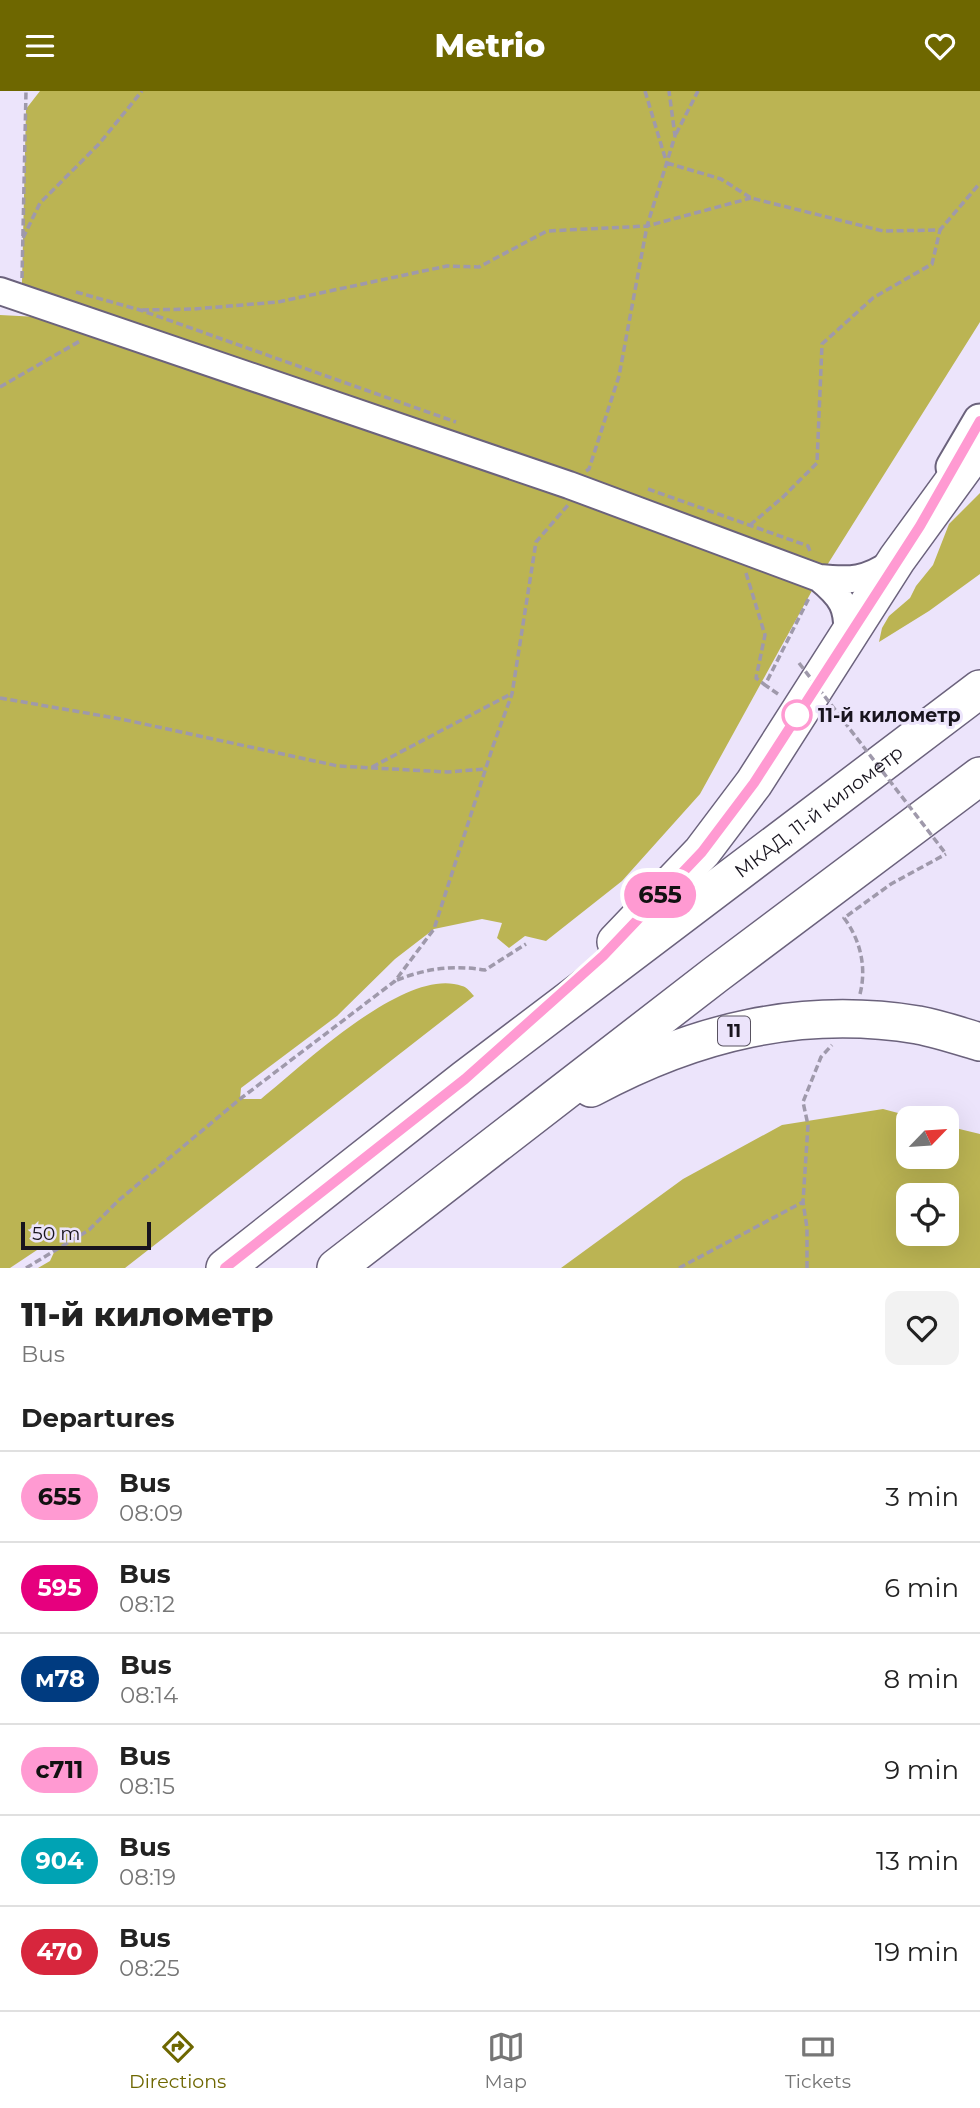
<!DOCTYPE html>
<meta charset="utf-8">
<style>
body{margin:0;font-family:Montserrat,sans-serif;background:#f2f2f2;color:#222;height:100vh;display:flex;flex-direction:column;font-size:26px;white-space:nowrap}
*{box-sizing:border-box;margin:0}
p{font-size:23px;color:#767676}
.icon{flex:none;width:38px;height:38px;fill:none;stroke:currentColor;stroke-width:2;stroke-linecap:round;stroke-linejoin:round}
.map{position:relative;height:1177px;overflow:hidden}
.sheet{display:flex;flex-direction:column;background:#fff;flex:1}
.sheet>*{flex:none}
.badge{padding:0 14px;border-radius:23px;font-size:24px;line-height:46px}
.needle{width:46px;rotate:65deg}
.buttons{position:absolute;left:896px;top:1015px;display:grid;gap:14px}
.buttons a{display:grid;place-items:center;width:63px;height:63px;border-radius:14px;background:#fff;box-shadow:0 7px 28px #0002;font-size:35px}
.scale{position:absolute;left:21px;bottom:18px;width:130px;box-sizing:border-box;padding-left:7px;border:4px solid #18141e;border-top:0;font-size:19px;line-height:24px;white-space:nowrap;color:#18141e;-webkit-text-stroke:5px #ece4fb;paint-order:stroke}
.map>.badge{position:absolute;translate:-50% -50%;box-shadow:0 0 0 4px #fff}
h2{padding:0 21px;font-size:26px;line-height:63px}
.round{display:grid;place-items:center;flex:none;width:74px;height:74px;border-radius:14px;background:#f2f2f2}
.headline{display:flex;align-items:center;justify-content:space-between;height:119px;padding:0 21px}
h1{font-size:33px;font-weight:800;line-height:52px}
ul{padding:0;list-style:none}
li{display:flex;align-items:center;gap:21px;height:91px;padding:0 21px;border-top:2px solid #e0e0e0}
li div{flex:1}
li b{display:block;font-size:26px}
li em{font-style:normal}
li .badge{min-width:77px;font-weight:700;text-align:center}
header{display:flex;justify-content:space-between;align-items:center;height:91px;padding:0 21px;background:#6e6700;color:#fff;font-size:32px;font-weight:800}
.dock{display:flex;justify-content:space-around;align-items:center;height:98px;border-top:2px solid #e0e0e0;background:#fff;font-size:19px;color:#767676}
.dock a{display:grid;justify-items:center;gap:4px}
.dock .active{color:#6e6700}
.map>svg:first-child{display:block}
.forest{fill:#bbb453;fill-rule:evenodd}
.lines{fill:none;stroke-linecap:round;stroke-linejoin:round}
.minor-casing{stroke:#6b627c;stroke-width:30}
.major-casing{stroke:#6b627c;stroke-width:37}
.highway-casing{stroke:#6b627c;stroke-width:40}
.path{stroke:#9f99ab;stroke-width:3.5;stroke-dasharray:7 3.5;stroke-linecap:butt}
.minor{stroke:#fff;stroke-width:26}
.major{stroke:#fff;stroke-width:33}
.highway{stroke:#fff;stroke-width:37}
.path-bridge{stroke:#9f99ab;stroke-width:3.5;stroke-dasharray:7 3.5;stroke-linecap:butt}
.line-casing{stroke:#fff;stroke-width:16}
.line{stroke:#ff9ad2;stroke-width:10}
.stop-dot{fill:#fff;stroke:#ff9ad2;stroke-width:3.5}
.labels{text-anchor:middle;stroke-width:6;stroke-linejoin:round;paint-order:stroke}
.shield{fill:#ece4fb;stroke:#585260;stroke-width:2}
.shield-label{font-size:18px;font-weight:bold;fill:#18141e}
.stop-label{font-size:19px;font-weight:bold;fill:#18141e;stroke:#ece4fb;text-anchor:start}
.street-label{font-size:19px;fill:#18141e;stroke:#ece4fb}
</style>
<header><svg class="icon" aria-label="menu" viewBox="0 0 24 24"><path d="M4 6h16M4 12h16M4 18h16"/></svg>Metrio<svg class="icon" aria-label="heart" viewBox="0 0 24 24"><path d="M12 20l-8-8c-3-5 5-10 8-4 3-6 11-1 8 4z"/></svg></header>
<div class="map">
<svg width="980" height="1177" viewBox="0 0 980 1177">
<rect width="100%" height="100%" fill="#ece4fb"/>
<path class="forest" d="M40,0H980V231L819,487L700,703L622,790L546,850L525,845L509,857L497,847L502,832L482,828L434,838L395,868L337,925L241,997L240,1008H261C303,974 407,874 462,895C467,896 471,902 474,905L125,1177H38L50,1170L56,1157L43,1155L10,1177H0V224L38,226L41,202L22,192L26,18Z
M980,402V483L929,520L879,551L882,537L889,525L910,507L916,495L933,474L949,433Z
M883,1018L917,1027H908V1066H947V1035L980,1043V1177H561L683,1088L782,1034ZM947,1104V1143H908V1104Z"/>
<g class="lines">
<defs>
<path id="minor" d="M0,200L569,394L819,487C851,490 866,490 893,471
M819,487C842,506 849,516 847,547"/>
<path id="major" d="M953,376L980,330"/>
<g id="highway">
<path d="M616,851L702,761L754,692L897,468L980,354"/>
<path d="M591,997C695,941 801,915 918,934C939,938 960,945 980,951"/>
<path id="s1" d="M225,1177L465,988L980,598"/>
<path d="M336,1177L715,884L980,685"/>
</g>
</defs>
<use href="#minor" class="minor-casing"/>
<use href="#major" class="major-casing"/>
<use href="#highway" class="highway-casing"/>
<path class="path" d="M645,0L666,70
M676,43L698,0
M667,72L721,88L751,107L883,140L940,139L980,92
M23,147L40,112L99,53L142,0
M22,187L26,0
M76,201L140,219L456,331
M142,219L194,218L278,211L447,175L479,176L547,140L647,135L751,107
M0,296L80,250
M586,380L589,378L619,285L647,135L675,45L669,0
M648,398L808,455L811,463
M750,434L782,407L817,372L822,253L873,207L932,173L940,139
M746,482L765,544L756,587L765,594
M778,603L765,594L810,505
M0,607L121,628L338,675L447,681L486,678
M372,676L511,603
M397,889C428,877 453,874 485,879L526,853
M860,903C867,876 860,848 844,827L891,793L946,763
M26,1177L89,1139L119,1109L240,1008L395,890L434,838L493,655L512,603L536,451L568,414
M679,1177L803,1111
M807,1177V1137L803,1111L808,1034L803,1011L821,966L832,954"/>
<use href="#minor" class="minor"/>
<use href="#major" class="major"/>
<use href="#highway" class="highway"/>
<path class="path-bridge" d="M799,572L946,763"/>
</g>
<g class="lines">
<defs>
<path id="line" d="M225,1177L465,988L603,865L702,761L754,692L920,435L980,330"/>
</defs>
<use href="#line" class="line-casing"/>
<use href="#line" class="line"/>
</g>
<circle class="stop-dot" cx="797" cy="624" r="14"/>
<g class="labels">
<rect class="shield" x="718" y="925.5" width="32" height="29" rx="5"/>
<g class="shield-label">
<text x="734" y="946">11</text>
</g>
<g class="stop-label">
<text x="818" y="631">11-й километр</text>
</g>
<g class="street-label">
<text dy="7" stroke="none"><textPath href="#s1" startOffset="749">МКАД, 11-й километр</textPath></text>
</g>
</g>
</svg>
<div class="buttons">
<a><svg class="needle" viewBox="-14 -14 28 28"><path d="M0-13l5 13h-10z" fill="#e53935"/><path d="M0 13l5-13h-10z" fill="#767676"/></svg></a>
<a><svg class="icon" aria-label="locate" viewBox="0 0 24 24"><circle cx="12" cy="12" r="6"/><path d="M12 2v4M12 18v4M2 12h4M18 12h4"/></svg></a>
</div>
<div class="scale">50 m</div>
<b class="badge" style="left:660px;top:804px;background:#ff9ad2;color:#111">655</b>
</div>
<section class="sheet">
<div class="headline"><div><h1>11-й километр</h1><p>Bus</p></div><a class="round"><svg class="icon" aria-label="heart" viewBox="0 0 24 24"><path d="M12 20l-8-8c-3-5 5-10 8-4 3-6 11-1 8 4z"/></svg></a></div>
<h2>Departures</h2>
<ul>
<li><span class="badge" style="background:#ff9ad2;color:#111">655</span><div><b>Bus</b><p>08:09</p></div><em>3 min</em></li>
<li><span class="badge" style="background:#e6007e;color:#fff">595</span><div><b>Bus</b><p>08:12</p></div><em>6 min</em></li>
<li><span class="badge" style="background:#003b80;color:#fff">м78</span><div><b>Bus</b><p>08:14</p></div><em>8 min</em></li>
<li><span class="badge" style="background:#ff9ad2;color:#111">с711</span><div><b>Bus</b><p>08:15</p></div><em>9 min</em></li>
<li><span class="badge" style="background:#00a3b4;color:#fff">904</span><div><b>Bus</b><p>08:19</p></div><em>13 min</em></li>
<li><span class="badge" style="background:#d7263d;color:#fff">470</span><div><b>Bus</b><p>08:25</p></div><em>19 min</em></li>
</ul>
</section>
<nav class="dock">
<a class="active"><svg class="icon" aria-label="directions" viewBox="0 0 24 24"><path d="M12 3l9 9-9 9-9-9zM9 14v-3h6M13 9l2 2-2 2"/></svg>Directions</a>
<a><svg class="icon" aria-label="map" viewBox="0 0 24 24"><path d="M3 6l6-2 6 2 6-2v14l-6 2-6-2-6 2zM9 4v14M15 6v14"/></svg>Map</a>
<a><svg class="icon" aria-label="tickets" viewBox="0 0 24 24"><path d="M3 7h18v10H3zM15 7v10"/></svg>Tickets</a>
</nav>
